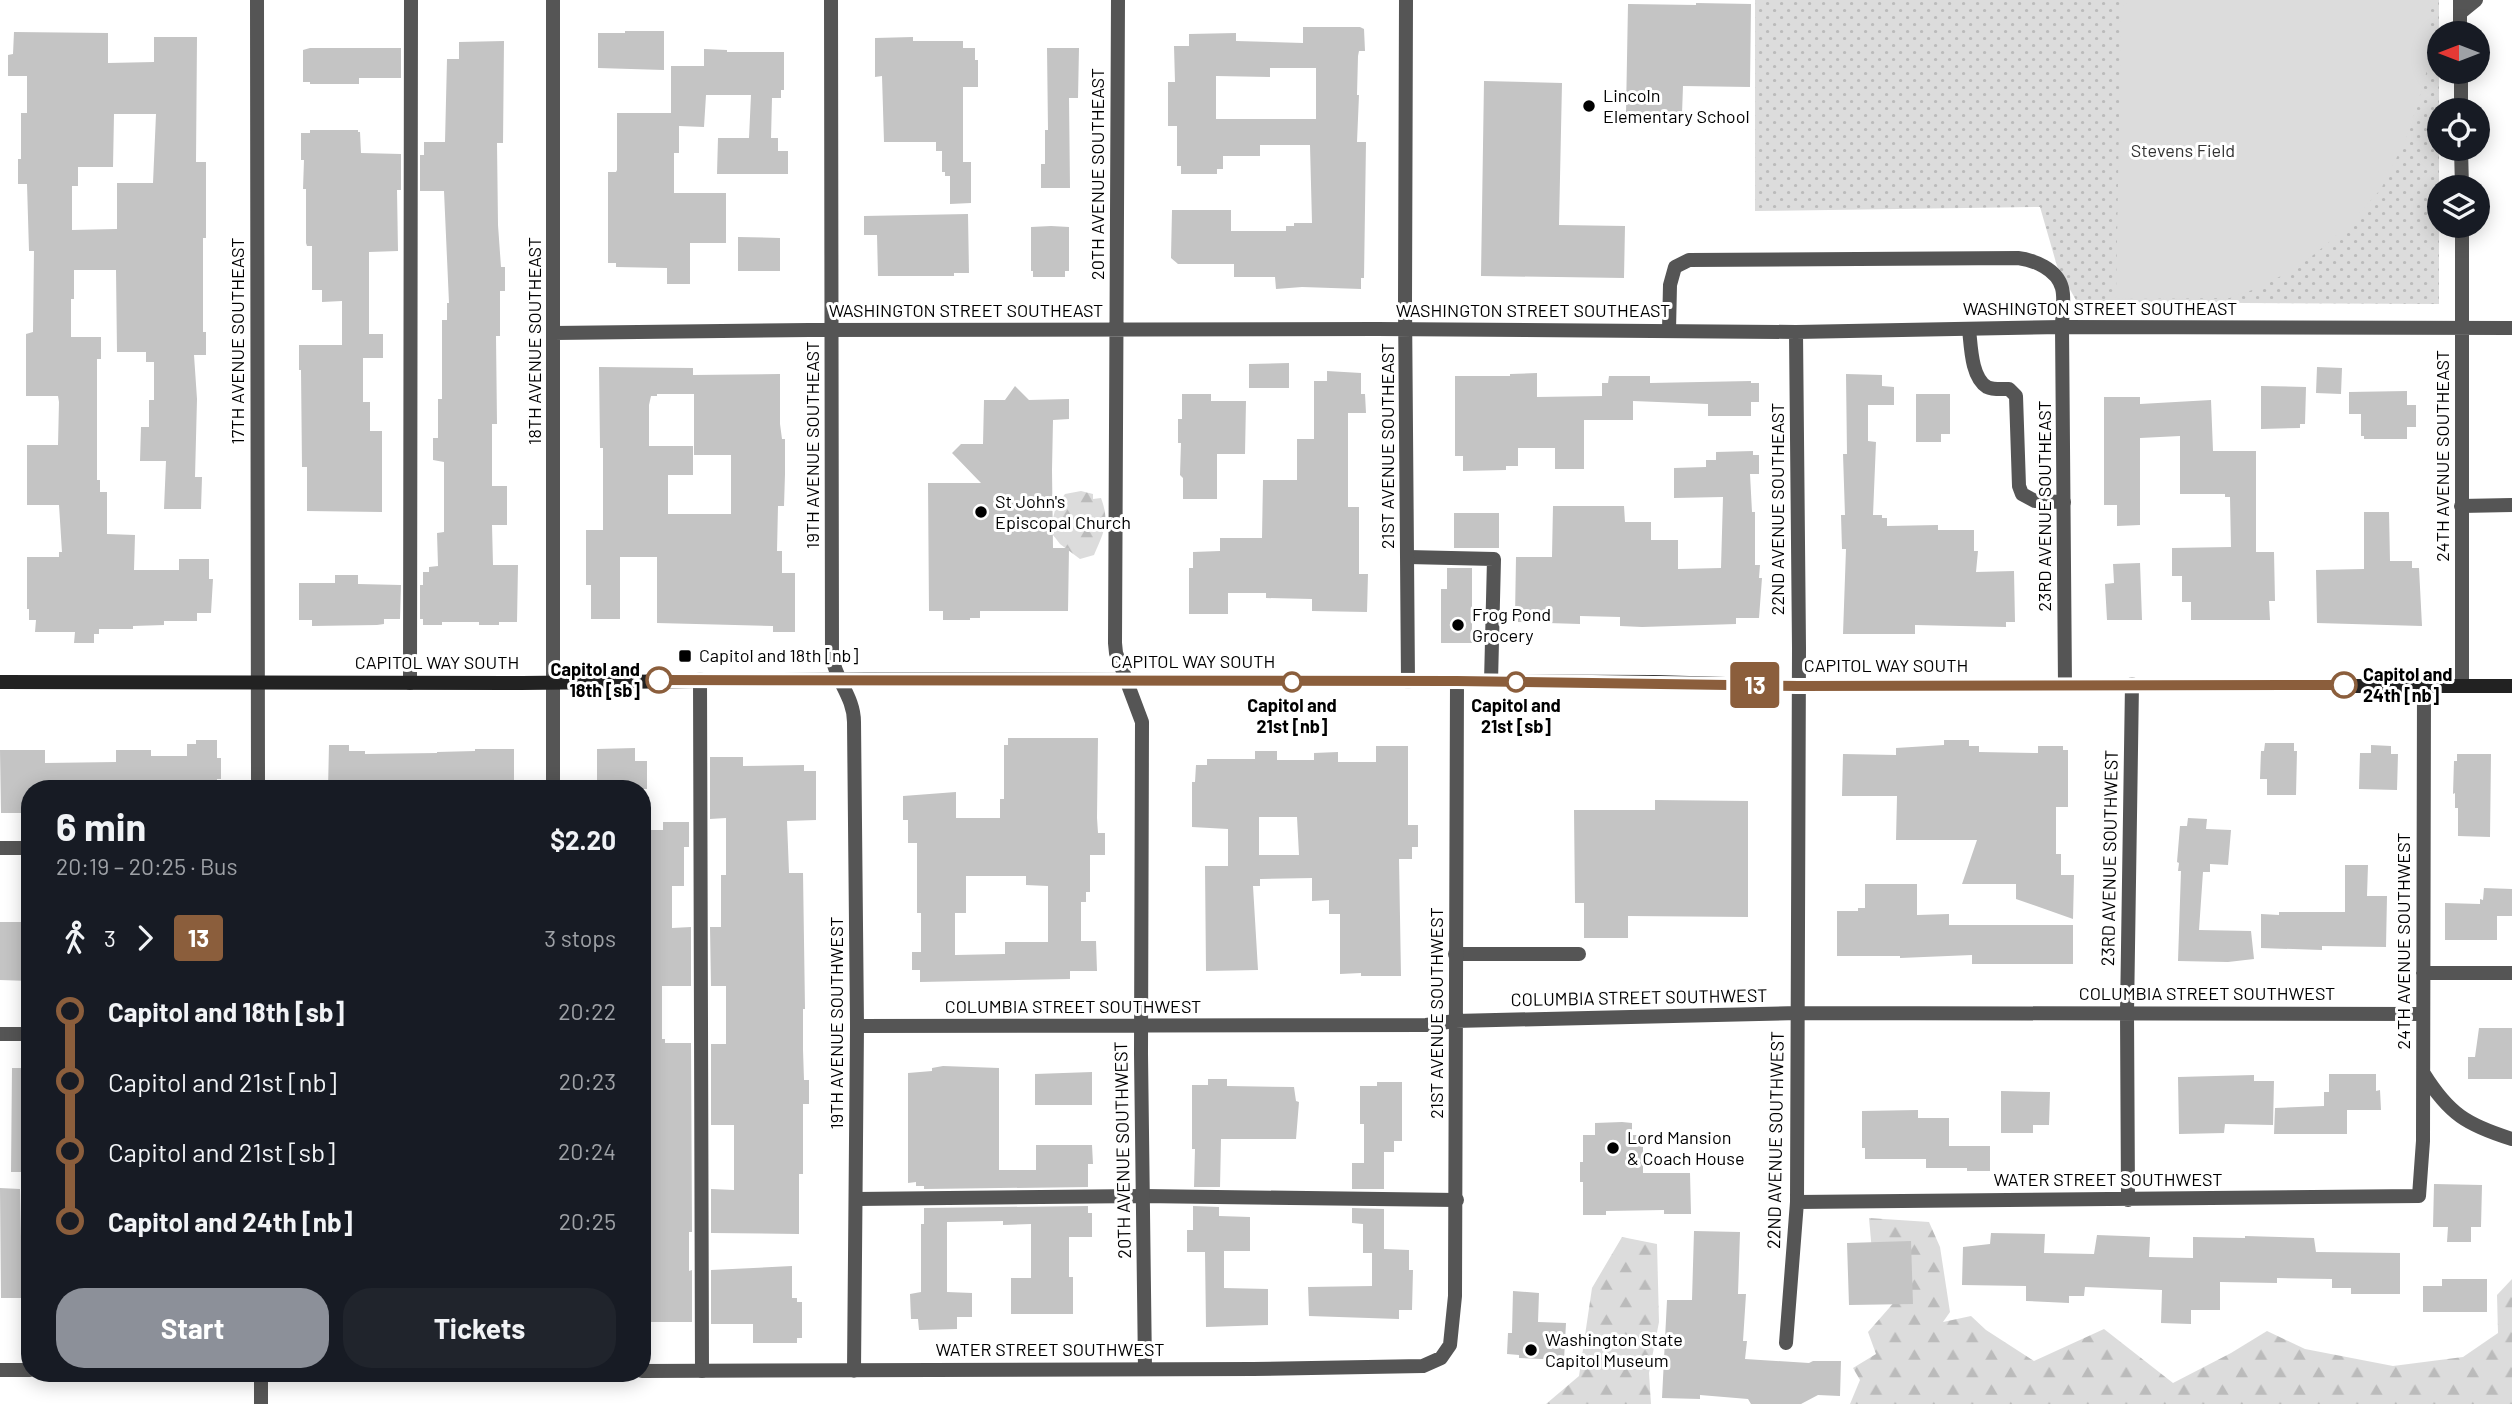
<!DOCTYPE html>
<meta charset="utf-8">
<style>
body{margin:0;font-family:Barlow,sans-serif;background:#20242c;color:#f1f3f6;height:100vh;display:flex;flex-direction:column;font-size:26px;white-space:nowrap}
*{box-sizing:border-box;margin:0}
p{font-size:23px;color:#9ea1a6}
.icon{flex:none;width:38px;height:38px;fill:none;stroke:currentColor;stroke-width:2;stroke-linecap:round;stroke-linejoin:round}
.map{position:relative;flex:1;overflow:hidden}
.drawer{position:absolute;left:21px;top:780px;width:630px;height:602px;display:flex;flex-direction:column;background:#171b24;border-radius:28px;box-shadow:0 4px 18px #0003}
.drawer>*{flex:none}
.badge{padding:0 14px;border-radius:5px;font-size:24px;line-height:46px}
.needle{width:46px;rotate:270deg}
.controls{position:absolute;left:2427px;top:21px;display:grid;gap:14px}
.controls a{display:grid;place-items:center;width:63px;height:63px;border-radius:50%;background:#171b24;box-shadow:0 4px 18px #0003;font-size:35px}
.map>.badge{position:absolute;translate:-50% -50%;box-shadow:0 0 0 4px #fff}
.legs{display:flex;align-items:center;gap:10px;height:77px;padding:0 35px;font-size:23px}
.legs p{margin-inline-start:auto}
.overview{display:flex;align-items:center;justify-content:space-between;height:119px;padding:0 35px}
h1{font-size:38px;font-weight:700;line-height:52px}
.cta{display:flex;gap:14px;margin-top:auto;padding:14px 35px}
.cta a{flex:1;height:80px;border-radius:28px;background:#8c9099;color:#fff;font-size:28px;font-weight:700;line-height:80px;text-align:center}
.cta a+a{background:#20242c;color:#f1f3f6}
ul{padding:0 35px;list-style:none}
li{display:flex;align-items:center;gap:24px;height:70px;font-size:26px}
li i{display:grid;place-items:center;width:10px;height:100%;margin:0 9px;background:currentColor}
li i::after{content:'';width:18px;height:18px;margin:-9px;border:5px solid;border-radius:50%;background:#171b24}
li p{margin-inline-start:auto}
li:first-child i{background:linear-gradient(#0000 50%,currentColor 0)}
li:last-child i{background:linear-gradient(currentColor 50%,#0000 0)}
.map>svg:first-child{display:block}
.forest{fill:url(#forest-firs)}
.park{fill:url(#park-dots)}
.pitch{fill:#dcdcdc}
.building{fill:#c4c4c4;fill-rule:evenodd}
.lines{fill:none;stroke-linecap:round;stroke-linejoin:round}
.lane{stroke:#555;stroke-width:14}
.street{stroke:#555;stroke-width:14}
.secondary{stroke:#222;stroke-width:14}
.line-1-casing{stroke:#fff;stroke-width:16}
.line-1{stroke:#8b5e3c;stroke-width:10}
.poi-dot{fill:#000;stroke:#fff;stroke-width:2.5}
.stop-1-dot{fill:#fff;stroke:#8b5e3c;stroke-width:3.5}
.labels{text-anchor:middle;stroke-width:6;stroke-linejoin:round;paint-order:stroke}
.poi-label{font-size:18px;fill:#000;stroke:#fff;text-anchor:start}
.park-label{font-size:18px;fill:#333;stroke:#fff}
.street-label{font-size:18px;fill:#000;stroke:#fff}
.stop-label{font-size:18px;font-weight:bold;fill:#000;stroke:#fff}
</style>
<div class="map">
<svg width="2512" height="1404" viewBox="0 0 2512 1404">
<defs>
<pattern id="forest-firs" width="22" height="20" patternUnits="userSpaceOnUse" patternTransform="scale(1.75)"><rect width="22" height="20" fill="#dcdcdc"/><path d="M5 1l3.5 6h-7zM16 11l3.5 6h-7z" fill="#bbb"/></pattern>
<pattern id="park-dots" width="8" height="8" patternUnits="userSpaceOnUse" patternTransform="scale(1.75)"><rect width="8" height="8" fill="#dcdcdc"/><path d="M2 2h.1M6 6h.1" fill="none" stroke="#bbb" stroke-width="1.8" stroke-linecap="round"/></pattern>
</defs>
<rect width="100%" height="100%" fill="#fff"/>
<path class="forest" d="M1081,491L1093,494V499L1101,498C1110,522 1104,532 1094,555L1080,559L1060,544L1050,531L1056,506L1065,494Z
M1869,1218L1929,1222L1940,1247L1950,1312L1943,1322L1971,1316L1986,1330L2034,1361L2104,1329L2173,1383L2231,1353L2267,1331L2305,1349L2393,1366L2463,1357L2498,1333L2497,1295L2512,1279V1404H1850L1860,1380L1853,1368L1876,1354L1868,1332L1897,1299L1873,1263Z
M1622,1237L1657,1244L1659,1322L1649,1373L1651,1404H1546L1579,1376L1592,1288Z"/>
<path class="park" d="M1755,0H2439V304L2077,302L2057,266L2040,207L1755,211Z"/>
<path class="pitch" d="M2129,0H2431L2430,55L2424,83L2405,141L2381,189L2357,216L2327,244L2297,268L2255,289L2230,298L2116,299L2121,9Z"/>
<path class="building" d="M1696,3L1751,4L1750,87L1683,86L1682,114L1626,113L1628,4L1696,5Z
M1303,27H1360L1364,29L1365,51H1359L1358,56L1357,95H1359L1357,142H1366L1364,278H1361V289L1302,287L1276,289L1275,277H1234V264H1178L1171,258L1172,210H1231V231H1286V226H1294V223H1312L1310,145H1260V156H1223V169H1217V174H1181V166H1177V126H1168V82H1175L1174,46H1189V34L1236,33V41L1303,43ZM1270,68H1316V119H1216V76L1270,77Z
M625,31H664V70L598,68V33H625Z
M14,32L108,33V63L154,62V37H197L196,162H206V238H203V332H206V355H194L197,399L195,477H202L201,509H164L166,461H140L141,427H149V400H154V362H146V352H117L116,270H74V299H71V337H101V359H97V480H100V492H107V534L135,535L134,570H179V559H209V579H213L211,613H197V621H164V625L133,626V629H99V634H94V643H74L75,632H35L36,620H29V609H27V557H59V552H62L59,505H27V445H58L59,402L58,396H26V334L33,332L34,251H29L27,184H18V159H21V113H27V76H8V55L13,54ZM114,114H156L153,183H117V229L72,230V186H78V167H113Z
M913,37V41H963V48H975V60H978V87H963V162H971V203L950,204V176H945V172H942V151H936V142H884L882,76L875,77V38Z
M504,41L503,143H497L498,225L501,267H505V291H500V336H496L497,424H492V486H507V525H492L493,565H518L517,622H499V625H479V622H442V625H423V619H420V585H423V572H429V567L438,566L437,533L444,532V462L433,460V438H438V399H442V320H447V303H449L444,191H420V155H424V142H445L447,59H459V42Z
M310,48H401V78H359V84H310V82H303V50Z
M1047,48H1079L1078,98H1069L1070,188H1041V164H1045V130H1048Z
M704,49L727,50V52H784V90H781V98H772L771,138H778V151H788V174H717L718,138H749L751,95H706L704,127L679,126V153H674V193H726V243H690V284H667V268L616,267V263H608V172H616L617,170V113H671V66H704Z
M1484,81L1562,83L1559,225L1625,226L1624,278L1481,276Z
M310,130H358V132H360L361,153L401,154V190H397L398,251L369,252V334H383V358H363V402H370V431H382V512L307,511V467H302L301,370H299V345H342V301L322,302V290H312V246H307L306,243V189H303L304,160H301V133H310Z
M968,214L969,273H954V276H878L877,235H864V216Z
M1051,226L1069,227V271H1065V277H1033V271H1031V227Z
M738,237L780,238V271H738Z
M1289,363V388H1249V364Z
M599,367L693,368V375L780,374V424L782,439H785V474L784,506H778L777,551H782V573H795V632H773V626L657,623V557H620V619H591V585H586V530H603V448H600ZM657,394H694V455H731V514H668V475H693V446H649V405L651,396H657Z
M2317,367L2342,368L2341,394L2316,393Z
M1327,371L1361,373V394H1365L1366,413H1348V507H1359V574H1368L1367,612L1312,611V599L1266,598V593H1228V614H1189V568H1193V552L1220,551V538H1262L1263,480H1297V439H1314V381H1327Z
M1537,373V397L1602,396V383H1608L1609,376H1650V383L1751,381V383H1759V402H1751V416H1708V404L1633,401V420H1584V469H1555V448H1518V466H1506V470L1463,471V456H1455V376H1510V374Z
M1846,374L1882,375V386L1894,387V405H1868V441L1876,442L1873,515H1882V518H1887V526L1938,525V530H1974V551H1978L1976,572L2014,571L2015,622H2006V627L1915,625V634H1843L1846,549H1842L1841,515H1845L1843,454H1847Z
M1015,386L1029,400L1069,399V419L1053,420L1052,470L1053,548H1069L1068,611H980V618H970V620H943V611H929L928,483H981L952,453L961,444H983L984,400H1005Z
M2261,386L2306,387L2305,424H2300V428L2261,429Z
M2407,391V405H2416V427H2407V439H2364V436H2361V414H2349V392Z
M1182,394H1211V401H1246L1245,454H1217V499H1183V478L1180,475L1181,443H1178V419H1182Z
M1916,394H1950V434H1941V442H1916Z
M2104,397H2140V404L2211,400L2213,451H2256V552H2274L2275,601H2269L2270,620H2191V602H2182V576H2172V548L2231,547L2230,497H2225V494H2180V436L2140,438V525L2117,526V505H2104Z
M1753,451V455H1759V474H1750L1752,512H1755V565H1760L1759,578H1762L1759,618H1736V624L1642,627L1620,626V617L1580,616V624L1518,622V617L1515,616L1516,557H1552L1553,506H1624L1625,522H1651V540H1678V569L1721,568L1723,497L1674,498V468L1706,467V460H1716V452Z
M2364,512H2389L2390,561H2412V568H2419L2422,626L2317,623L2316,570L2364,569Z
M1454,513H1499V548H1454Z
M2140,563L2142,620H2107L2105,584L2114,583L2113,564Z
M1447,568H1472V643H1441V589H1447Z
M335,575H358V584L401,585L400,619H384V624L377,625L312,626V620H299V583H335Z
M1008,738H1098L1097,818L1098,833H1105V855H1090V892H1086V902H1081V941H1096L1097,971H1070V979L920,982V970H912V952H921V913H917V843H908V820H903V796L956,792V818H1000V799H1004V745H1008ZM966,876H1026V885L1048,886V942H1005V954L955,955V913H966Z
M196,740H217V758H221V779H217V789H187V780H151V789H30V813H1L0,750H45V763L116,762V750H151V756H187V744H196Z
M1944,740H1969V746H1979V752L2038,753V746H2063V750H2068V807H2056V854H2061V875H2074L2073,919L2016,899V884H1962L1977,840H1896L1897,796H1842L1843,754L1896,755V748L1944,745Z
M2265,743H2294V751H2297L2296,795H2267V779H2260L2261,751H2264Z
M329,745H349V751H365V754L437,753V752L475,751V749H514V789H328Z
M2371,745L2391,746V754H2398L2397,790L2359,789L2360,753H2371Z
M1376,746H1408V825H1418V847H1412V859H1399L1401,976H1361V973L1340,974V914H1329V900L1312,901V878L1260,879V886H1253L1258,970L1206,971L1205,866H1228V829L1192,827V782H1195L1196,765H1207V759H1255V751H1277V760H1314V753L1338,752V762H1376ZM1259,817H1297L1299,855H1259Z
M635,748V761H647V789L597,788V749Z
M2457,754H2491L2490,837L2458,836V808H2455V793L2453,794L2454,761H2457Z
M710,757H743V766L804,765V771H816V820L787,821L789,873H803L805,1009H803V1050L804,1080H809V1104H803V1174H799V1234L711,1233V1189L734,1190V1125H711V1044H726V986H711L710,927H721V875H726V818L710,819Z
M1655,800L1748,801V917L1628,916V938H1584V903H1575L1574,810H1655Z
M2188,818L2207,819L2206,829L2231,830L2228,865L2210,864V872H2203L2199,930L2251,931L2254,959L2228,962L2178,961L2181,871H2178L2179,863L2177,862L2180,826H2187Z
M663,822H689V847H684V886H672V928L691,927V986H662V1039H665V1043H691L692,1232H689V1271L692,1270V1322H642V830H663Z
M2345,865H2368L2367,896H2387L2386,947L2322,946V950L2261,948V914L2279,915V912H2345Z
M1865,884H1917V915L1949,914V925H2073V964H1972V955L1900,958V956H1837V911H1858V908H1865Z
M2484,888L2512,889V916H2497V940H2445V903L2480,904V899L2483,900Z
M0,922H30V981L0,980Z
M2479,1028H2512V1079H2468V1057H2475Z
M943,1066L999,1068V1170H1036V1145H1092L1093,1164H1088V1187L924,1189V1186H916V1182L908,1183V1073L932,1071V1068Z
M12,1068H30V1172H11Z
M1092,1072V1105H1035V1074Z
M2329,1074H2376V1091L2380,1090L2381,1110H2347V1134H2274L2275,1108L2324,1106V1092H2329Z
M2254,1075V1081H2274L2273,1125L2225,1124L2224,1133L2179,1134L2178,1077Z
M1208,1079H1227V1086L1294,1087L1296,1101L1299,1102L1296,1139H1221L1220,1187H1194L1195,1149H1192V1085H1208Z
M1377,1082H1402V1141H1394V1152H1384V1189H1352V1163H1364V1124H1360V1086H1377Z
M2001,1091L2050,1092L2049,1125H2033V1133H2001Z
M1918,1110V1118H1949V1146H1990V1171H1967V1168H1926V1159H1865V1148H1862V1111Z
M1622,1122L1632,1123V1135H1643V1173H1690L1691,1214H1664V1210L1606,1211V1215H1583V1182H1580V1162H1583V1135H1595V1123Z
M2434,1184L2482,1185L2481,1227H2471V1242H2447L2448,1227H2433Z
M0,1188L20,1189L21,1237H26V1241H30V1298H1Z
M1088,1206V1213H1092V1237H1069V1277H1073V1314H1011V1278H1031V1224L1003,1225V1221L947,1222V1292L972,1293V1317H957V1329L919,1330L918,1319H911L910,1294L921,1292V1224H924V1208Z
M1193,1206L1219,1207V1216L1250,1217V1251H1224V1288L1268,1289V1325L1206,1327L1205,1252H1187V1230H1193Z
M1352,1208L1384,1209V1249L1409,1250V1270H1413L1412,1310H1399V1319L1309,1316L1308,1287L1372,1286V1253H1363V1224L1352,1223Z
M1694,1231L1740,1232L1738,1294H1746L1743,1341H1747L1745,1359L1809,1363L1813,1361H1841L1840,1396L1818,1395L1801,1404H1751L1748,1399L1700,1395V1399L1662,1398L1667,1300H1692Z
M1991,1233L2045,1234L2044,1253L2094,1254L2097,1235L2150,1237L2149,1257L2193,1258V1237L2245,1238V1236L2314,1238L2316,1252L2400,1253V1294H2351V1288H2332V1279L2277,1278V1283L2220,1282V1310H2191V1324L2161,1323L2162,1290L2085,1287L2084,1296H2069V1303L2026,1301V1286L1962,1285L1963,1247L1990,1244Z
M1911,1241L1913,1304L1849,1305L1847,1243Z
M792,1266V1298H797V1302H802V1338H797V1343H753V1324H711V1270Z
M2442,1279H2487V1312H2423V1286H2442Z
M1513,1291L1539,1293L1538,1322L1566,1323L1564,1360L1519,1358V1355L1507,1354L1508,1333H1512Z"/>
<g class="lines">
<path class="lane" d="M1969,329C1971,346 1971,377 1987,387C1993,390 2002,389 2009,389L2016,396L2019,486L2022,494L2035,501L2064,502
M1669,330L1670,285L1675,267L1689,260L2018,258C2034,260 2057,269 2062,288C2065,299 2062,315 2062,327
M2461,506L2512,505
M1408,557L1494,559L1491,682
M700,679L702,1371
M410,683L411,0
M0,848H30
M1455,954H1579
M856,1199L1142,1196L1457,1200"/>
<path class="street" d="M257,0L258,789
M553,0V789
M831,0L832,657C836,681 854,697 854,722L857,1026L854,1371
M1118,0L1115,643L1116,653L1142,722L1141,1054L1145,1369
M1406,0L1405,304L1408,682
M2460,13L2476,0
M2460,33V0
M2461,72V110
M2461,149L2462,187
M2062,327L2065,685
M554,333L809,330L1377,329L1796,332L2062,327L2512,328
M2462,686V226
M2423,973H2512
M857,1026L1426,1025L1455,1021L1798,1013L2423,1014
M0,1034H30
M2424,1074C2449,1114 2467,1125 2512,1139
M2128,1200L2127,1013L2132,684
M1797,1202L2419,1196L2423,1141L2424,686
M1786,1343L1797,1202L1799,648L1796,332
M0,1370H30
M642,1371L1253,1369L1423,1366L1441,1358L1450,1345L1455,1296L1457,681
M261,1374V1404"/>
<path class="secondary" d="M0,682L522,683L866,679L1653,682L1798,686H2512"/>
</g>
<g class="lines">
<defs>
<path id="line-1" d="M659,680L1457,681L1798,686L2344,685"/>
</defs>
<use href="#line-1" class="line-1-casing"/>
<use href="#line-1" class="line-1"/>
</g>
<g class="poi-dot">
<circle cx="1589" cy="106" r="7"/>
<circle cx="981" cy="512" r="7"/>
<circle cx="1458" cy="625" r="7"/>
<rect x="678" y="649" width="14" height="14" rx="3.5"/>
<circle cx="1613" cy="1148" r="7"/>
<circle cx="1531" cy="1350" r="7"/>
</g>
<g class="stop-1-dot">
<circle cx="659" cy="680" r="12"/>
<circle cx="1292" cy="682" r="9"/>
<circle cx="1516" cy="682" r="9"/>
<circle cx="2344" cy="685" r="12"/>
</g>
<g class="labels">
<g class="poi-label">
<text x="1603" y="102">Lincoln<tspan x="1603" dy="21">Elementary School</tspan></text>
<text x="995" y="508">St John's<tspan x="995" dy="21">Episcopal Church</tspan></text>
<text x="1472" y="621">Frog Pond<tspan x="1472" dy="21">Grocery</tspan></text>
<text x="699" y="662">Capitol and 18th [nb]</text>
<text x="1627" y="1144">Lord Mansion<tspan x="1627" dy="21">&amp; Coach House</tspan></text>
<text x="1545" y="1346">Washington State<tspan x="1545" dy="21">Capitol Museum</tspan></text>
</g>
<g class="park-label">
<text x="2183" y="157">Stevens Field</text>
</g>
<g class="street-label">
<text transform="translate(1098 174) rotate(-90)" y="6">20TH AVENUE SOUTHEAST</text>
<text x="2100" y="315">WASHINGTON STREET SOUTHEAST</text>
<text x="966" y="317">WASHINGTON STREET SOUTHEAST</text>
<text x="1533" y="317">WASHINGTON STREET SOUTHEAST</text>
<text transform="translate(238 341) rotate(-90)" y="6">17TH AVENUE SOUTHEAST</text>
<text transform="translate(535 341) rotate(-90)" y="6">18TH AVENUE SOUTHEAST</text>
<text transform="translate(813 445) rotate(-90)" y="6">19TH AVENUE SOUTHEAST</text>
<text transform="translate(1388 446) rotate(-90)" y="6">21ST AVENUE SOUTHEAST</text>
<text transform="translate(2443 456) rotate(-90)" y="6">24TH AVENUE SOUTHEAST</text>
<text transform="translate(2045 506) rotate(-90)" y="6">23RD AVENUE SOUTHEAST</text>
<text transform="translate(1778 509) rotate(-90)" y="6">22ND AVENUE SOUTHEAST</text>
<text x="1193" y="668">CAPITOL WAY SOUTH</text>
<text x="437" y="669">CAPITOL WAY SOUTH</text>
<text x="1886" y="672">CAPITOL WAY SOUTH</text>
<text transform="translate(2110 858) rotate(-89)" y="6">23RD AVENUE SOUTHWEST</text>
<text transform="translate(2404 941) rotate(-90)" y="6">24TH AVENUE SOUTHWEST</text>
<text x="2207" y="1000">COLUMBIA STREET SOUTHWEST</text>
<text transform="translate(1639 998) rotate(-1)" y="6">COLUMBIA STREET SOUTHWEST</text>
<text x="1073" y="1013">COLUMBIA STREET SOUTHWEST</text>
<text transform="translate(1437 1013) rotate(-90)" y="6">21ST AVENUE SOUTHWEST</text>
<text transform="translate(837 1023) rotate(-90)" y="6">19TH AVENUE SOUTHWEST</text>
<text transform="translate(1776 1140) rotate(-89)" y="6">22ND AVENUE SOUTHWEST</text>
<text transform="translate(1123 1150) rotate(-91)" y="6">20TH AVENUE SOUTHWEST</text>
<text x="2108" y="1186">WATER STREET SOUTHWEST</text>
<text x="1050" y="1356">WATER STREET SOUTHWEST</text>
</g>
<g class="stop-label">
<text x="640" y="676" text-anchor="end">Capitol and<tspan x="640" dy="21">18th [sb]</tspan></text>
<text x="2363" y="681" text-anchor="start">Capitol and<tspan x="2363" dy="21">24th [nb]</tspan></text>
<text x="1292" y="712">Capitol and<tspan x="1292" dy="21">21st [nb]</tspan></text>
<text x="1516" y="712">Capitol and<tspan x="1516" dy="21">21st [sb]</tspan></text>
</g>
</g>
</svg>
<div class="controls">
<a><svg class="needle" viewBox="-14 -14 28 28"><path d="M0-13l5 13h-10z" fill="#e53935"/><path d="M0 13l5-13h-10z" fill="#9ea1a6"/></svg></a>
<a><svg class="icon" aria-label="locate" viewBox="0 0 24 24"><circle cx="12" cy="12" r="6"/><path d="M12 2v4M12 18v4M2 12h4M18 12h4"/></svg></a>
<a><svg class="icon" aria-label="layers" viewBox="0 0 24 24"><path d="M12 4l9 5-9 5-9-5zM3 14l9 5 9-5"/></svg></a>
</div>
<b class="badge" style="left:1755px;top:685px;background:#8b5e3c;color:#fff">13</b>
<section class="drawer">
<div class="overview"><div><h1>6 min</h1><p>20:19 – 20:25 · Bus</p></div><b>$2.20</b></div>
<div class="legs"><svg class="icon" aria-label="walk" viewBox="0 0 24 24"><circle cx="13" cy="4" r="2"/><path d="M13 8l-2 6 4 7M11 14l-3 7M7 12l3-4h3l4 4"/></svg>3<svg class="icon" aria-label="forward" viewBox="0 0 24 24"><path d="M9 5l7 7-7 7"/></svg><b class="badge" style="background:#8b5e3c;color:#fff">13</b><p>3 stops</p></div>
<ul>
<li><i style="color:#8b5e3c"></i><b>Capitol and 18th [sb]</b><p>20:22</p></li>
<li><i style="color:#8b5e3c"></i><span>Capitol and 21st [nb]</span><p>20:23</p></li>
<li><i style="color:#8b5e3c"></i><span>Capitol and 21st [sb]</span><p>20:24</p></li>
<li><i style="color:#8b5e3c"></i><b>Capitol and 24th [nb]</b><p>20:25</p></li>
</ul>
<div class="cta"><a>Start</a><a>Tickets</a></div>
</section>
</div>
